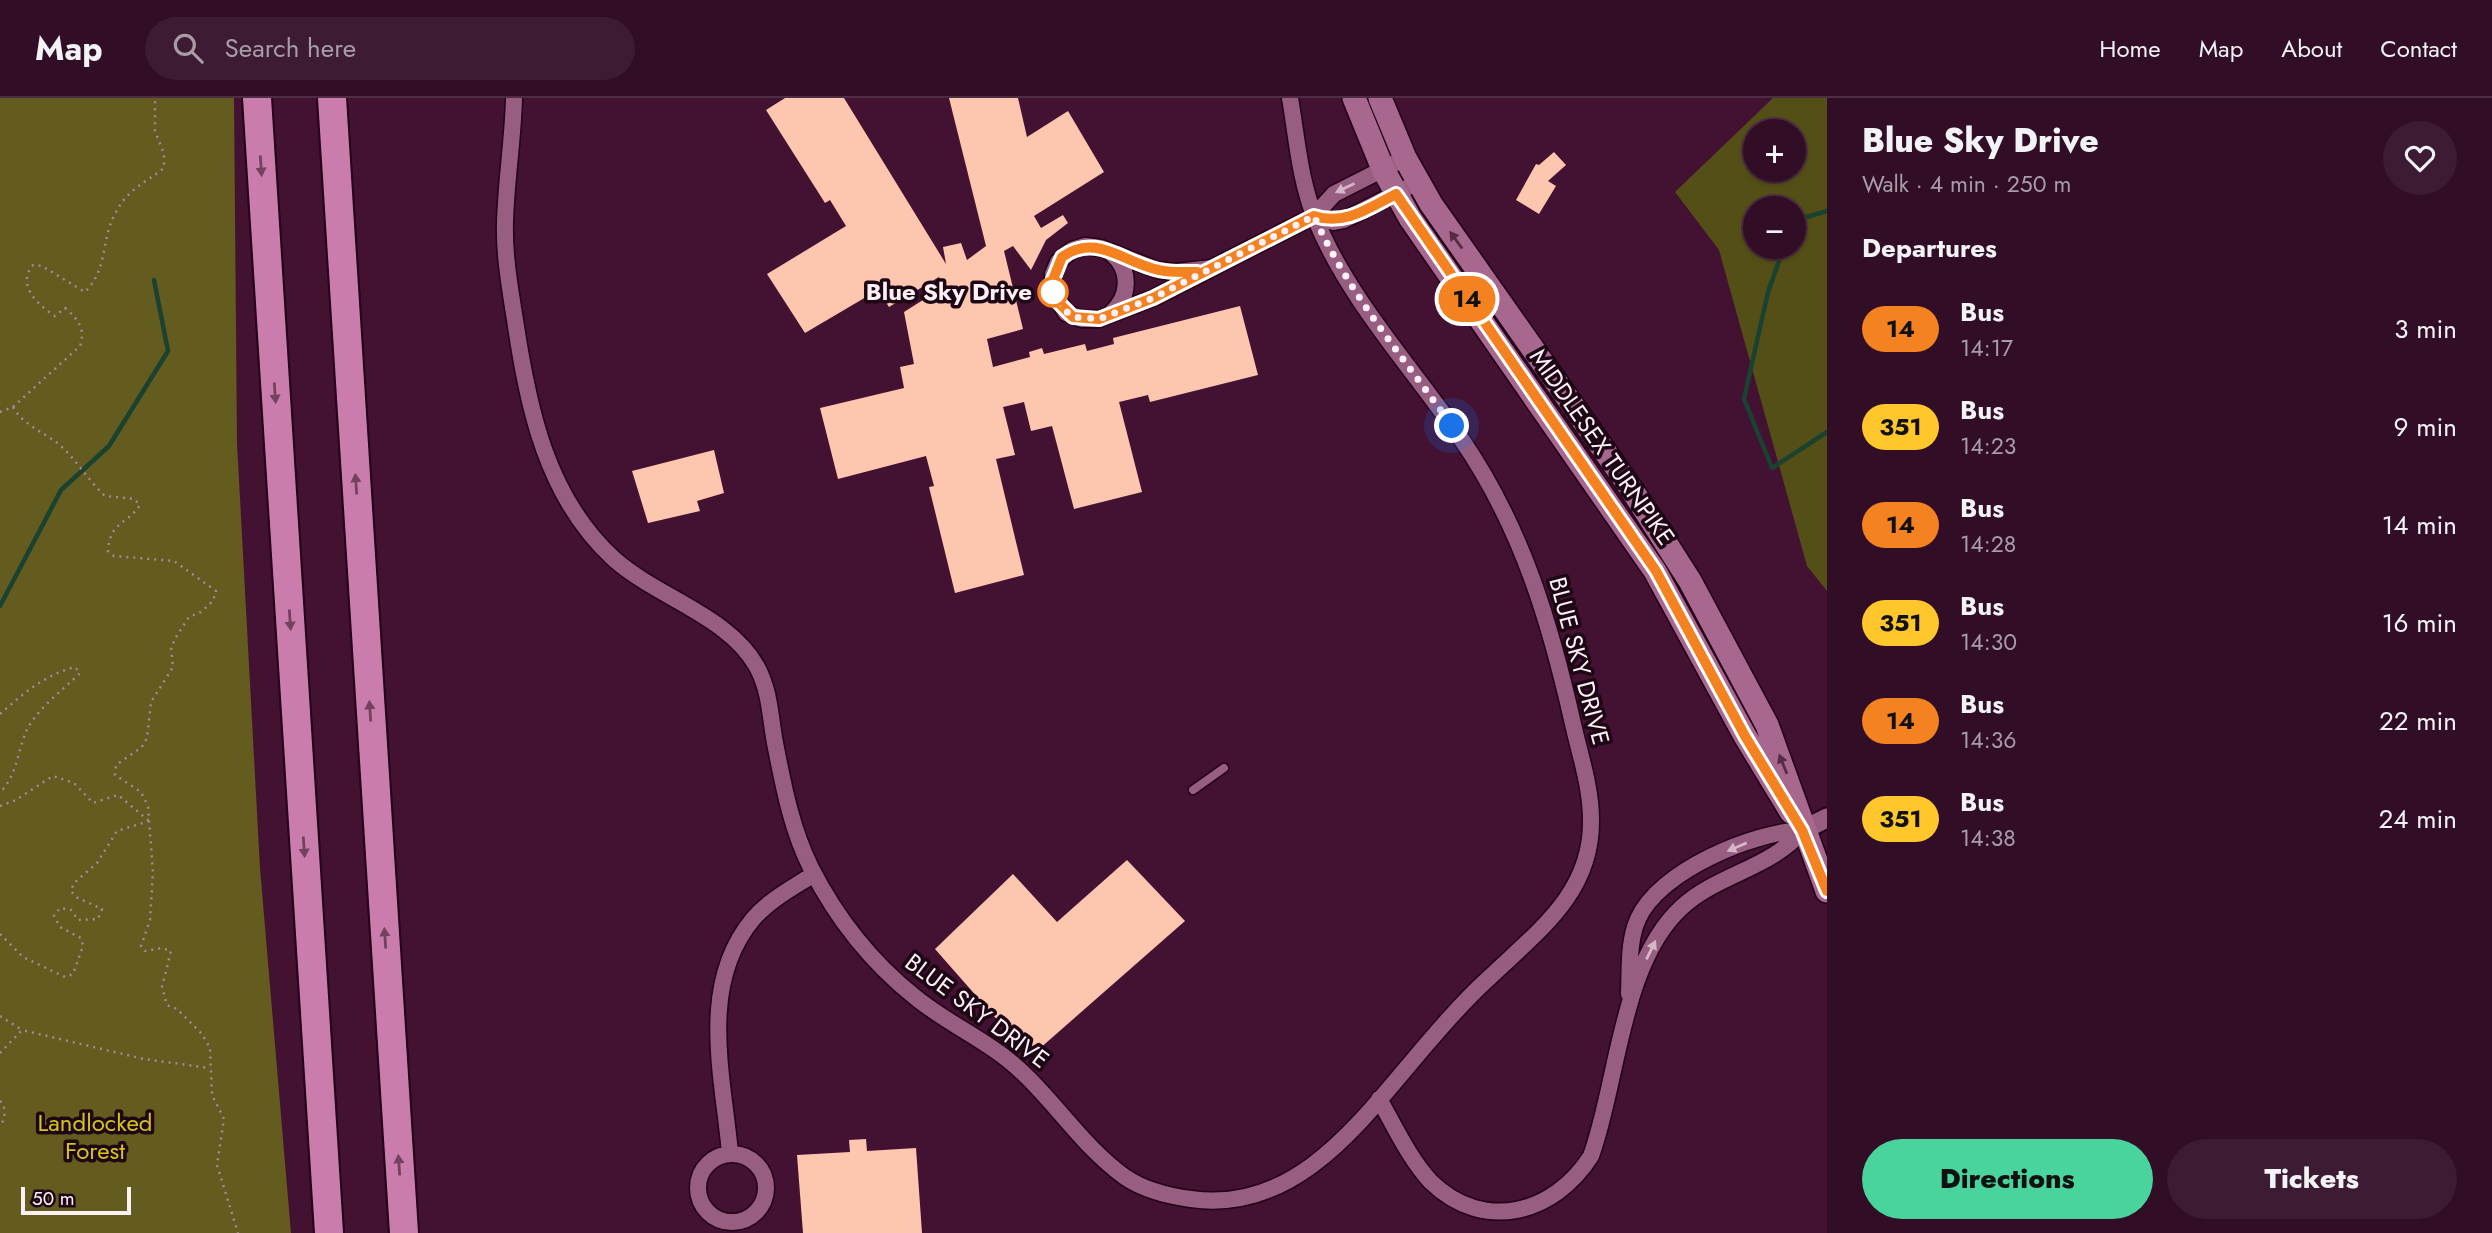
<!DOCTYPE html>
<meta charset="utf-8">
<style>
body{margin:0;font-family:Jost,sans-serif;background:#3d1b32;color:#f1f3f6;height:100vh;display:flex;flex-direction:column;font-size:26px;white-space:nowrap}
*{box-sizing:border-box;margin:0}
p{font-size:23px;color:#a89ca7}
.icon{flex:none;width:38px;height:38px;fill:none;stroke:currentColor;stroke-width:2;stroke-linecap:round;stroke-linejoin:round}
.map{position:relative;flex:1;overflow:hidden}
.side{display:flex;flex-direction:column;background:#320d26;width:665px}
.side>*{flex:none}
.badge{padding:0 14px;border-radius:23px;font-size:24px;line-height:46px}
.buttons{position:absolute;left:1743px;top:21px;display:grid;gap:14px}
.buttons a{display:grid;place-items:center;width:63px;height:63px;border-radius:50%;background:#320d26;box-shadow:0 2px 5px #0004,0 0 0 2px #4d2d43;font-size:35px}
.scale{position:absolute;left:21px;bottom:18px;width:110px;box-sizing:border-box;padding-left:7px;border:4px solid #fdf0f7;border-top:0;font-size:19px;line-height:24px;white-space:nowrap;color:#fdf0f7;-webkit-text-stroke:5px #1d0715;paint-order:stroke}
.you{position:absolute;width:35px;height:35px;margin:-18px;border:5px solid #fff;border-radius:50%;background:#1a73e8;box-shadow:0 0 0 10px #1a73e833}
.map>.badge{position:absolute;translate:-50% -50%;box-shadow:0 0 0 4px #fff}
h2{padding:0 35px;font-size:26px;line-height:63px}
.round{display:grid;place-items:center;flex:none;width:74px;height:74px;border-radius:37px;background:#3d1b32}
.headline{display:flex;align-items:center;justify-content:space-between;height:119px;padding:0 35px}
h1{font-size:33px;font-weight:800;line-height:52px}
.primary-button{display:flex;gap:14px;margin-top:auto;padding:14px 35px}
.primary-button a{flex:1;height:80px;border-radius:42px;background:#49d49d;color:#111;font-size:28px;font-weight:800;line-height:80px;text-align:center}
.primary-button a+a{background:#3d1b32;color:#f1f3f6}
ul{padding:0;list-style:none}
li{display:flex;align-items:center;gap:21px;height:98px;padding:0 35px}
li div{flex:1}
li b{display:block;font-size:26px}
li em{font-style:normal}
li .badge{min-width:77px;font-weight:700;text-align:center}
header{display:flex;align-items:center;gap:42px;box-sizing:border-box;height:98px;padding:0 35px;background:#320d26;border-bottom:2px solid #4d2d43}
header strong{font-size:33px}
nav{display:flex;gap:38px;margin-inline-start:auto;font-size:24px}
.search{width:490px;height:63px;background:#3d1b32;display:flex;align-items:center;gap:18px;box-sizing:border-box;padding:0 24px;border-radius:38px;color:#a89ca7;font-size:26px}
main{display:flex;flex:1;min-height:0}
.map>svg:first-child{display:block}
.green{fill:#544e17;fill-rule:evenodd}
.forest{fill:#635c1e}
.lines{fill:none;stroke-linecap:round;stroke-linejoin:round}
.stream{stroke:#1a4231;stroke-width:4.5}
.building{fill:#fdc6af}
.service-casing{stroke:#230118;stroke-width:11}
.minor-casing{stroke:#230118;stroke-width:19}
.tertiary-casing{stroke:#230118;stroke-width:23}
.secondary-casing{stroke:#230118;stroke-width:26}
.motorway-casing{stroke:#230118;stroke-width:32}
.path{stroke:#a5879a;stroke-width:2.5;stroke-dasharray:2 5;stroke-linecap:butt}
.service{stroke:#985e81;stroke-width:8}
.minor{stroke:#985e81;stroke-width:16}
.tertiary{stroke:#985e81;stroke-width:19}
.secondary{stroke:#a7678e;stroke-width:23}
.motorway{stroke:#ca7dac;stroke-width:28}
.oneway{fill:#744260}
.oneway2{fill:#d5b6c8}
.oneway3{fill:#542d45}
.line-casing{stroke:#fff;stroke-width:16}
.line{stroke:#f58220;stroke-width:10}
.walk{stroke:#fdf0f7;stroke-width:7;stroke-dasharray:0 12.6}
.stop-dot{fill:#fff;stroke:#f58220;stroke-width:3.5}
.labels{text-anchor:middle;stroke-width:7;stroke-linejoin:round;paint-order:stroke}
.stop-label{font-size:24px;font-weight:bold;fill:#fdf0f7;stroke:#1d0715;text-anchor:end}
.street-label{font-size:24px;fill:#fdf0f7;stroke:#1d0715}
.park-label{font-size:24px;fill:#d6c519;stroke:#1d0715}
</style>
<header>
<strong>Map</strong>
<div class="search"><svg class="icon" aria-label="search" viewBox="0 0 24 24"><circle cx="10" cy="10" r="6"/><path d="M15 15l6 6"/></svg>Search here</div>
<nav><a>Home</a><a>Map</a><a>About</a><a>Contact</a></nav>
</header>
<main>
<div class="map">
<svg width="1827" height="1135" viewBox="0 0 1827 1135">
<rect width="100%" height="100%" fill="#431132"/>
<path class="green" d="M1773,0H1827V493L1807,468L1719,152L1675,94ZM1755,33H1794V72H1755ZM1755,110H1794V149H1755Z"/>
<path class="forest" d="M0,0H234L237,345L260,770L291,1135H0Z"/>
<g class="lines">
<path class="stream" d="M1794,123L1827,113
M1784,149L1768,194L1744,301L1772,370L1827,334
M0,508L61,392L109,348L168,253L154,182"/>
</g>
<path class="building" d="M785,0H844L946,166L943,149L961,145L967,162L986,148L949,0H1018L1027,39L1068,13L1104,74L1034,118L1041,130L1063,117L1068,125L1046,142L1031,172L1013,148L1004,153L1023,231L987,241L993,269L1030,259L1029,254L1042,250L1044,256L1085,246L1087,253L1114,246L1113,240L1240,208L1258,277L1150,304L1148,297L1119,304L1142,394L1074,411L1052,328L1031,333L1024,304L1003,309L1015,357L996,361L1024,477L955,495L929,389L934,388L926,358L838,381L820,310L904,290L900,269L914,266L904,214L945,188L939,179L889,209L878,192L805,235L767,176L846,128L830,102L825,105L766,12Z
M1554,54L1566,67L1548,83L1556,88L1539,116L1516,102L1536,66L1539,67Z
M714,352L724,395L697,403L700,413L648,425L632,373Z
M1127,762L1185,823L1030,959L935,851L1013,776L1057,824Z
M866,1041L867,1053L916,1050L922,1135H803L797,1057L850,1054L849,1042Z"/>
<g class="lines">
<defs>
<path id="service" d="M1193,692L1224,670"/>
<path id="minor" d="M514,0C513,42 506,83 505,125C504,157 510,190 515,222C528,309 546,399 614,461C658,500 729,518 757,569C771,595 770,622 776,650C784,691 792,732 811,770C836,819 871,864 915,899C944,923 978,938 1007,961C1051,996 1080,1047 1125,1079C1144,1092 1168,1098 1191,1101C1301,1117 1367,1014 1432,940C1450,919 1469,898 1490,879C1538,833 1592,795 1591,722C1591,689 1580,657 1573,626C1550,524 1522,430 1462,342C1415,273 1348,201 1316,122C1300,84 1297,41 1290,0
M1314,118L1334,124L1344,122L1418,84
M1212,170L1176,174L1157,172L1101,150L1085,148L1072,152L1058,164L1053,176V192L1066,215L1082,221H1099L1153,200L1212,170L1314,118L1334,96L1405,60
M1111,215C1130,199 1131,172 1112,156
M1629,896C1630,871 1628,843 1638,821C1659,773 1753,734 1803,732
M1379,1001C1395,1029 1409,1060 1431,1084C1484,1135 1554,1116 1591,1058C1618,984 1621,864 1682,809C1718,776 1772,770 1803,732
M730,1055C723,977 698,887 753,821C769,802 794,789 814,776
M698 1090a34 34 0 1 1 68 0a34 34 0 1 1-68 0Z"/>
<path id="tertiary" d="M1803,732L1827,720"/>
<path id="secondary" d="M1354,0L1383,71L1410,120L1655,473L1745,638L1791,714
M1380,0L1405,60L1431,106L1632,392L1690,483L1767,627L1827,793"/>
<path id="motorway" d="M257,0L329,1135
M332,0L404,1135"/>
</defs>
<use href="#service" class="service-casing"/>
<use href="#minor" class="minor-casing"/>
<use href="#tertiary" class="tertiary-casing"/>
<use href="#secondary" class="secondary-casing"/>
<use href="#motorway" class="motorway-casing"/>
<path class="path" d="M13,309C24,329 48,335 64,351C79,366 90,384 105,398L134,401L140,407C127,427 110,423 108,453L114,458L174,463L216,493L213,503L201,514L189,519L176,539L171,550L173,569L151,604L147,640L142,649L116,667L115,677L141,694L148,708L153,774L150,822L141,848L145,853L162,850L171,853L162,889L167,907L177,911L202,936L210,950L212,997L224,1021L217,1067L238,1135
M0,314L13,309L80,248C86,231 78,221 65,210L55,218C38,207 16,187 33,167L42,168L85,194C109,170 100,142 116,114C128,91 145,85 164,70V56L155,33V0
M0,616C23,596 44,577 75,569L80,575C63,592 34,613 25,636C18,655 16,676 3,691L0,690
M0,708L16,702L53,678L74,685L93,705L118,697L149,723
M0,836L23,859L65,879L73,876L83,848L81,840L60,829L54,818L60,810L71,812L78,822L98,821L102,811L76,799L71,793L74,785L97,765L117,733L149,723
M0,918L22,932
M0,955L22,932L144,961L209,970
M0,1003C7,1010 5,1021 0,1029"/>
<use href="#service" class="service"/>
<use href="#minor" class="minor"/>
<use href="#tertiary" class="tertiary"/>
<use href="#secondary" class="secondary"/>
<use href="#motorway" class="motorway"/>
</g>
<defs><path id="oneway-solid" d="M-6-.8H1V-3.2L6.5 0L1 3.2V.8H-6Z" transform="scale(1.75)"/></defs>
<g class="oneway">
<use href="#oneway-solid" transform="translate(261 68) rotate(86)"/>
<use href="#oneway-solid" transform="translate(275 295) rotate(86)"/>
<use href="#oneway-solid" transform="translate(356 386) rotate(-94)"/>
<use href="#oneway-solid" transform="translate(290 522) rotate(86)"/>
<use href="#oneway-solid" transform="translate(370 613) rotate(-94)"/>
<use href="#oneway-solid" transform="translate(304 749) rotate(86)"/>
<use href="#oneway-solid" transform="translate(385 840) rotate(-94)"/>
<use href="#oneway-solid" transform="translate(399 1067) rotate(-94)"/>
</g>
<g class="oneway2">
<use href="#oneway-solid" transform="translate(1345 90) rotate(154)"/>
<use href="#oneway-solid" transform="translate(1737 749) rotate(157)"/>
<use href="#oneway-solid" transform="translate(1651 852) rotate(-64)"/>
</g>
<g class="oneway3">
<use href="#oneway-solid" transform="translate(1456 142) rotate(-126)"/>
<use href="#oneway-solid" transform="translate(1783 666) rotate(-112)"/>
</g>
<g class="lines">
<defs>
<path id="line" d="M1197,174C1184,174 1171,175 1159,172C1124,165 1096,134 1062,159L1052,184L1056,202L1073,219L1099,221L1153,200L1314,118C1345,128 1369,110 1396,96L1656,473L1745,638L1802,732L1827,793"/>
</defs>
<use href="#line" class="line-casing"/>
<use href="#line" class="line"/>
<path class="walk" d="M1053,194L1060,208L1073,219L1099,221L1153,200L1314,118C1348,195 1404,260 1452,328"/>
</g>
<circle class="stop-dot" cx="1053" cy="194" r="14"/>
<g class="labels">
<g class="stop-label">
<text x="1032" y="202">Blue Sky Drive</text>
</g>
<g class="street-label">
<text transform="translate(1602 349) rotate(55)" y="8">MIDDLESEX TURNPIKE</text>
<text transform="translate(1579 563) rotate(75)" y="8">BLUE SKY DRIVE</text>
<text transform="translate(977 913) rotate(37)" y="8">BLUE SKY DRIVE</text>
</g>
<g class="park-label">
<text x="95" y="1033">Landlocked<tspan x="95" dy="28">Forest</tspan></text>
</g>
</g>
</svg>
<div class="buttons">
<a>+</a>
<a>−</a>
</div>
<div class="scale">50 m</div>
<div class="you" style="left:1452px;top:328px"></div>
<b class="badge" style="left:1467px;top:201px;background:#f58220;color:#111">14</b>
</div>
<section class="side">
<div class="headline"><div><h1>Blue Sky Drive</h1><p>Walk · 4 min · 250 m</p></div><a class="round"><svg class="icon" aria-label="heart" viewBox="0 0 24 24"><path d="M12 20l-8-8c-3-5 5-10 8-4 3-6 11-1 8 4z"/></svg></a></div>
<h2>Departures</h2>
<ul>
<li><span class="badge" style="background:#f58220;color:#111">14</span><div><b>Bus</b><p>14:17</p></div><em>3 min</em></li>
<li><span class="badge" style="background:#ffc72c;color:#111">351</span><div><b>Bus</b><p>14:23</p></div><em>9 min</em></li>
<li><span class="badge" style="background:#f58220;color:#111">14</span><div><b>Bus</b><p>14:28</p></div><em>14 min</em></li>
<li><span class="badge" style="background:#ffc72c;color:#111">351</span><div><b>Bus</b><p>14:30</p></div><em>16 min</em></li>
<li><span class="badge" style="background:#f58220;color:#111">14</span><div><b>Bus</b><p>14:36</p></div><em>22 min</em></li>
<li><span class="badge" style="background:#ffc72c;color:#111">351</span><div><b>Bus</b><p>14:38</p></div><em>24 min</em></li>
</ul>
<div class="primary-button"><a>Directions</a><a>Tickets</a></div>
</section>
</main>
